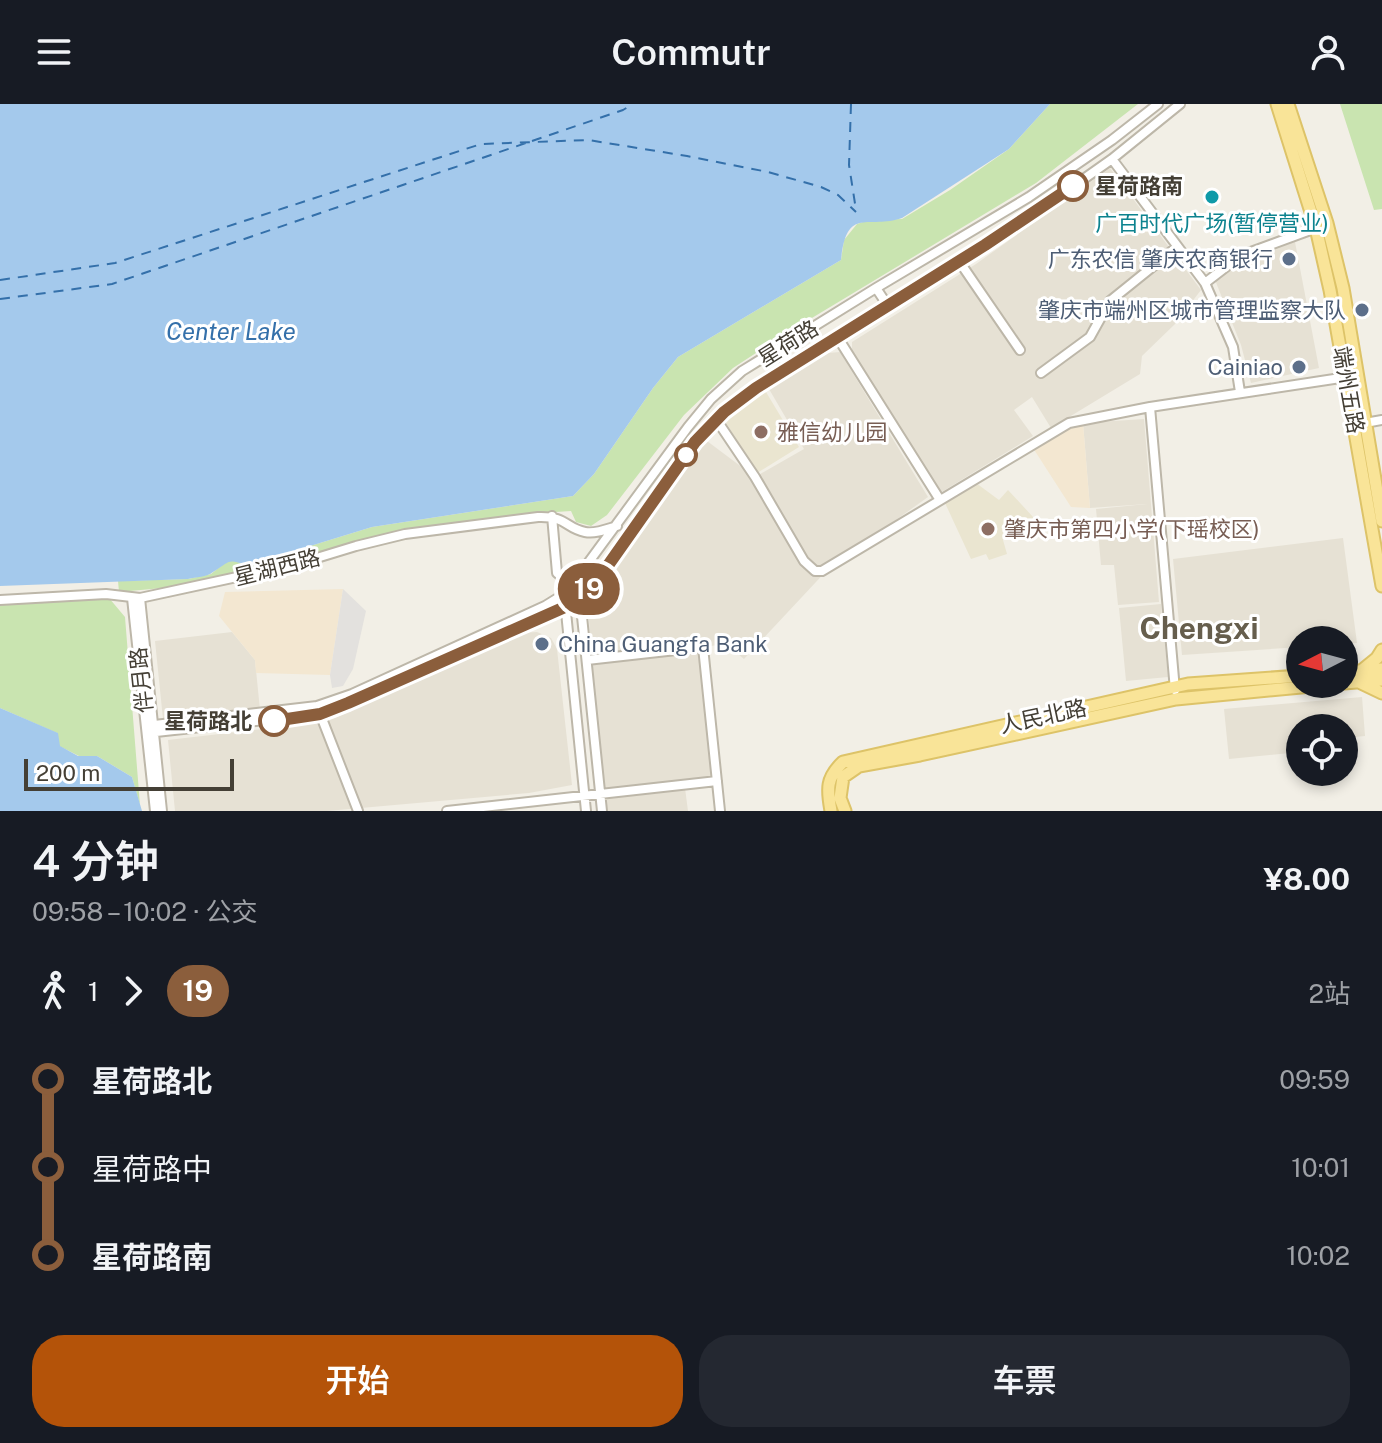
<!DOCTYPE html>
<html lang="zh">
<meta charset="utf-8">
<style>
body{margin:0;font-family:"Public Sans","Noto Sans SC",sans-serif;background:#242831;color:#f1f3f6;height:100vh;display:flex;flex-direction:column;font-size:30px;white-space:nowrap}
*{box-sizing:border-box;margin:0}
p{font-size:26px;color:#9ea1a6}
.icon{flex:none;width:44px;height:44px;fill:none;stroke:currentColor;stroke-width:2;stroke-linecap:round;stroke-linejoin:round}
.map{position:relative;height:707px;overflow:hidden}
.details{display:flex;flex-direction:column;background:#171b24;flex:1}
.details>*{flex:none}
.badge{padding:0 16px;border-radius:26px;font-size:28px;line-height:52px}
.needle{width:52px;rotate:264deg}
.controls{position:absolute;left:1286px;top:522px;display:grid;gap:16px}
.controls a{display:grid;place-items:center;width:72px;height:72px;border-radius:50%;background:#171b24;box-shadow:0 4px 12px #0003;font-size:40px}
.scale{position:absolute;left:24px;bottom:20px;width:210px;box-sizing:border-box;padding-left:8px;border:4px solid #443f35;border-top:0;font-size:22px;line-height:28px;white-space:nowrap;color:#443f35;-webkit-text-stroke:6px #fff;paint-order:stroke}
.map>.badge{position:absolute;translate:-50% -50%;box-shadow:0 0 0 4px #fff}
.legs{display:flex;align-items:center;gap:12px;height:88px;padding:0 32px;font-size:26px}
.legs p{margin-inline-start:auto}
.overview{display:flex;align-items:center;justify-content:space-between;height:136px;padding:0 32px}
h1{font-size:44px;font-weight:600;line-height:60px}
.cta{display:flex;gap:16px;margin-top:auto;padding:16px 32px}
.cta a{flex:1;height:92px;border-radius:32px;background:#b45309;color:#fff;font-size:32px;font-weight:600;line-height:92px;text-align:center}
.cta a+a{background:#242831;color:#f1f3f6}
ul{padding:0 32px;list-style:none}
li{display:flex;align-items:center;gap:28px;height:88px;font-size:30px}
li i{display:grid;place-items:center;width:12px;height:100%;margin:0 10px;background:currentColor}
li i::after{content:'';width:20px;height:20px;margin:-10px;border:6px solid;border-radius:50%;background:#171b24}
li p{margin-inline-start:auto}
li:first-child i{background:linear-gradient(#0000 50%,currentColor 0)}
li:last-child i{background:linear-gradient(currentColor 50%,#0000 0)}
header{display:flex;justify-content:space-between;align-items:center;height:104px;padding:0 32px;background:#171b24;font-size:36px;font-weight:600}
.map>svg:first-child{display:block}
.residential{fill:#e6e1d4}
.commercial{fill:#f3e7d1}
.education{fill:#eae5d0}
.green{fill:#c9e4b0}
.parking{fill:#e3e1de}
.water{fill:#a4c9ec}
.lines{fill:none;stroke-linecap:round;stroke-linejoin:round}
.ferry{stroke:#3470aa;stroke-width:2;stroke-dasharray:10 8;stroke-linecap:butt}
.minor-casing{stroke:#bdb7a9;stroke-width:12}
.major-casing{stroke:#ddc368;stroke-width:15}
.minor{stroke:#fff;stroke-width:8}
.major{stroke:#f9e498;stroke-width:11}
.line-1-casing{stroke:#fff;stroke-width:18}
.line-1{stroke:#8b5e3c;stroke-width:12}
.stop-1-dot{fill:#fff;stroke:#8b5e3c;stroke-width:4}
.culture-dot{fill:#0f9aa8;stroke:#fff;stroke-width:3}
.service-dot{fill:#5c6f8a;stroke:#fff;stroke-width:3}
.education-dot{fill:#8d6e63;stroke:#fff;stroke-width:3}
.labels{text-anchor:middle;stroke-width:6;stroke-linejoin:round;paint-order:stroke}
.stop-label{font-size:22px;font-weight:bold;fill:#443f35;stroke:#fff;text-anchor:start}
.culture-label{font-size:22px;fill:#0d838f;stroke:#fff}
.service-label{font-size:22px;fill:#4e5e75;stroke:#fff;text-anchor:end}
.street-label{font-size:22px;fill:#443f35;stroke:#fff}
.education-label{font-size:22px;fill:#785e54;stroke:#fff;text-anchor:start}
.water-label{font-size:24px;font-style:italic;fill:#3470aa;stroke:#fff}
.district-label{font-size:30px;font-weight:bold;fill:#665e4d;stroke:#fff}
</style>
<header><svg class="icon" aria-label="menu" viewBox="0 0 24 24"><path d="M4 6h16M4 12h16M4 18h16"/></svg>Commutr<svg class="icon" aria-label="person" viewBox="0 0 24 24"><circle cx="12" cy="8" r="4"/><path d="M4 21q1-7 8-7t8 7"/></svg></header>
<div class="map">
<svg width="1382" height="707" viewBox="0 0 1382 707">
<rect width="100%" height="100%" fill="#f2efe6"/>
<path class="residential" d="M1110,64L1201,186L1175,220L1142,252L1140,270L1051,324L1032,293L1014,306L1033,332L940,389L852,248V238L976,160Z
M1295,138L1319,264L1251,279L1241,241L1215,176L1234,158L1261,147Z
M840,248L928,393L830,463L744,555L726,540L703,543L717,677L600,690L588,499L607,463L703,334L755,373L804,345L769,285L828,249Z
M1144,315L1159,498L1118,501L1114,461H1101L1096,405L1147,400L1090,404L1083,319Z
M1343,434L1357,539L1344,540V536H1300V543L1182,551L1173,455Z
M1161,500L1168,573L1126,577L1119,504Z
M232,528L255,556L260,606L163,615L155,537Z
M537,528L551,534L557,545L572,681L529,689L327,707H175L168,636L313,619L335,614L520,529Z
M1362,593L1365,632L1344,634V624H1300V648L1229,655L1224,605Z
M685,684L688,707H607L605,692Z"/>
<path class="commercial" d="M1083,319L1090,404L1071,403L1033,344L1062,325Z
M343,485L330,571L256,569L255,556L219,512L225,488Z"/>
<path class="education" d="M766,288L799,343L757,369L723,314Z
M976,379L999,396L1008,386L1034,414L1003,436L1007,450L989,456L986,450L971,455L945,399Z"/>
<path class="green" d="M1050,0H1138L1036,79L782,232L733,264L684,311L607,411L591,422L576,418L571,407L556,408L364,437L217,479L119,488L118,477L188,475L211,470L227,457L234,456L248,461L372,423L573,392L594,370L653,284L678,253L841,156L844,136L857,120L869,116L902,115L950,86L1009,45Z
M1340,0H1382V105L1374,106Z
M104,488L125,513L140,701L132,673L97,652H79L59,642L57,629L0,604V492Z"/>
<path class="parking" d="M343,485L366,507L353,565L343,582L332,584L330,571Z"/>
<path class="water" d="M0,0H1050L1009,45L902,114C867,126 847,101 841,156L678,253L653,284L594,370L573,392L372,423L248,461C226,455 232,456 213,468C207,473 196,473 188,475L0,482Z
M0,604L58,629L60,642L78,652H97L132,673L142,707H0Z"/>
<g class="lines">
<path class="ferry" d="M851,0L849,61L856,106
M532,37L623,6L633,0
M0,176L115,159L481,40L588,36L687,52L768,68L821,83L838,91L856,108
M0,195L112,180L526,39"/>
<defs>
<path id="minor" d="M1112,55L1205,179L1233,243L1240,288
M959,157L1020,246
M1205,179L1240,152L1316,124
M876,184L888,202
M838,234L940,396
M777,245L789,265
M1041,269L1090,233L1110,197L1177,143
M1150,303L1175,586
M716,315L755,373L804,457L815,467H822L1069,319L1150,303L1347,273
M1365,319L1382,316
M552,412L557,469L563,474L576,476
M580,493L602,707
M132,494L155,707
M140,494L162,707
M0,496L106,490L140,494L297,460L356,442L405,430L538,413C567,412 565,424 585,428C596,430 607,425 617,422
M565,498L586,707
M587,556L703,543L720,707
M319,607L358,707
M146,622L317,602L352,590L545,502L566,489L688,323L711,295L742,267L876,184L1029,93L1112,36L1158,0
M147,629L320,610L565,503L580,493L609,460L695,338L724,308L756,284L1037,108L1112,55L1180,0
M447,707L717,677"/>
<path id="major" d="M1277,0L1316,124L1330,186L1382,482
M1288,0L1327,119L1343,184L1382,417
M1361,567L1377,554L1382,546
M1344,568L1382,565
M1359,578L1382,589
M1344,579L1382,576
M831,707C827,685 826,674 843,658L1188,580L1300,572
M845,707L840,694L843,673L859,662L920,651L1176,595L1333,580"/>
</defs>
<use href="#minor" class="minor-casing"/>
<use href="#major" class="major-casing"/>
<use href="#minor" class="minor"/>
<use href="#major" class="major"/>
</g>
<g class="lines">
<defs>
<path id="line-1" d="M274,617L320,610L348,599L565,503L580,493L609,460L695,338L724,308L756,284L985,141L1073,82"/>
</defs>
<use href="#line-1" class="line-1-casing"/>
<use href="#line-1" class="line-1"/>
</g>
<g class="stop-1-dot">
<circle cx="1073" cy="82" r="14"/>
<circle cx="686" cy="351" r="10"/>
<circle cx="274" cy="617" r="14"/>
</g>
<circle class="culture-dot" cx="1212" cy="93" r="8"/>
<g class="service-dot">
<circle cx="1289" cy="155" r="8"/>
<circle cx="1362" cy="206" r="8"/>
<circle cx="1299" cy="263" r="8"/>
<circle cx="542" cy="540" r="8"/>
</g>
<g class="education-dot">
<circle cx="761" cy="328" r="8"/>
<circle cx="988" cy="425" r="8"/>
</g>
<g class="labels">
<g class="stop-label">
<text x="1095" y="90">星荷路南</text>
<text x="252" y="625" text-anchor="end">星荷路北</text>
</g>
<g class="culture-label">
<text x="1212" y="127">广百时代广场(暂停营业)</text>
</g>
<g class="service-label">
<text x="1273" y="163">广东农信 肇庆农商银行</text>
<text x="1346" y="214">肇庆市端州区城市管理监察大队</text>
<text x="1283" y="271">Cainiao</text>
<text x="558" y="548" text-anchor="start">China Guangfa Bank</text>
</g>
<g class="street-label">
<text transform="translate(788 239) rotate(-32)" y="8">星荷路</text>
<text transform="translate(1349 286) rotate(80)" y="8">端州五路</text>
<text transform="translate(277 463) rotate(-14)" y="8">星湖西路</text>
<text transform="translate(141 576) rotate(-96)" y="8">伴月路</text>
<text transform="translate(1043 612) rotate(-12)" y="8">人民北路</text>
</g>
<g class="education-label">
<text x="777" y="336">雅信幼儿园</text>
<text x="1004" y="433">肇庆市第四小学(下瑶校区)</text>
</g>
<g class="water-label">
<text x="231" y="236">Center Lake</text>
</g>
<g class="district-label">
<text x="1199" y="535">Chengxi</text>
</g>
</g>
</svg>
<div class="controls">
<a><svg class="needle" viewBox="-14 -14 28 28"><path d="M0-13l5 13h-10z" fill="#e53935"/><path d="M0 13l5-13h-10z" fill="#9ea1a6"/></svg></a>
<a><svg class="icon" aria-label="locate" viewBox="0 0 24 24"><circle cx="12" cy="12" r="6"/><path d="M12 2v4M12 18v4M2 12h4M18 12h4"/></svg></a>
</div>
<div class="scale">200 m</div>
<b class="badge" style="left:589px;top:485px;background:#8b5e3c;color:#fff">19</b>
</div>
<section class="details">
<div class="overview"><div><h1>4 分钟</h1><p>09:58 – 10:02 · 公交</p></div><b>¥8.00</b></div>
<div class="legs"><svg class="icon" aria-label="walk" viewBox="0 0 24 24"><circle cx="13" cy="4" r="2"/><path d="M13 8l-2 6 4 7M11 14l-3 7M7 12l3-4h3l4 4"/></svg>1<svg class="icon" aria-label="forward" viewBox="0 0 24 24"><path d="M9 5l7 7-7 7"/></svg><b class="badge" style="background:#8b5e3c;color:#fff">19</b><p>2站</p></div>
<ul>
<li><i style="color:#8b5e3c"></i><b>星荷路北</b><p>09:59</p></li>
<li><i style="color:#8b5e3c"></i><span>星荷路中</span><p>10:01</p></li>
<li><i style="color:#8b5e3c"></i><b>星荷路南</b><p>10:02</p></li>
</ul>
<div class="cta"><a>开始</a><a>车票</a></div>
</section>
